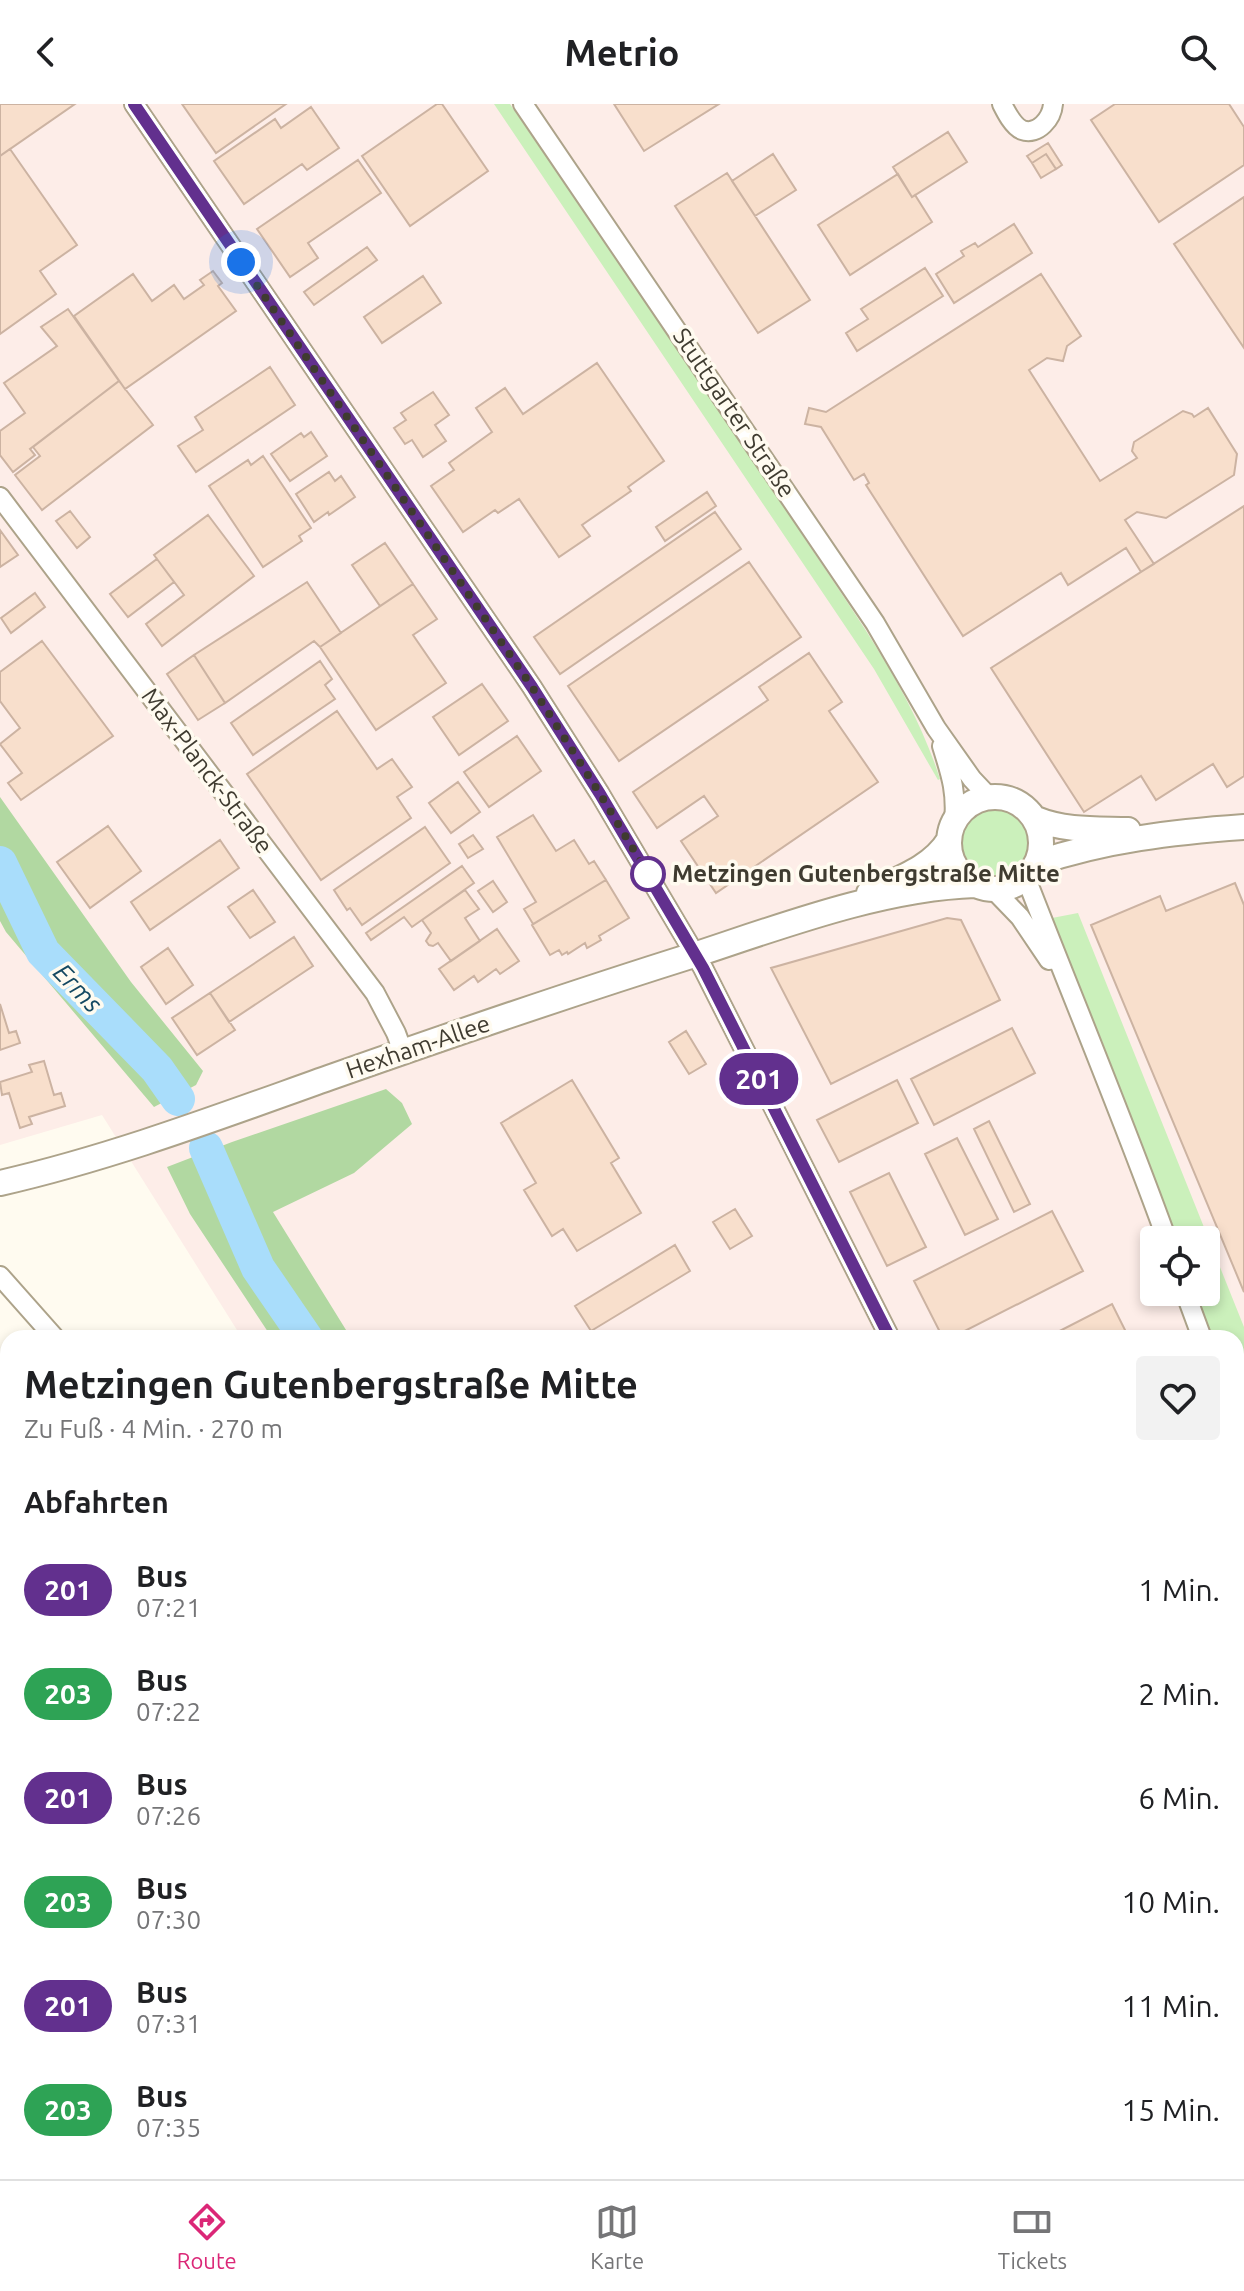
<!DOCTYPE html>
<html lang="de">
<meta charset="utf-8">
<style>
body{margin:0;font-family:Ubuntu,sans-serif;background:#f2f2f2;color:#202124;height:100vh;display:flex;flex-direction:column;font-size:30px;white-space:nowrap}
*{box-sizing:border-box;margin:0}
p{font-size:26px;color:#757577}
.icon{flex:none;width:44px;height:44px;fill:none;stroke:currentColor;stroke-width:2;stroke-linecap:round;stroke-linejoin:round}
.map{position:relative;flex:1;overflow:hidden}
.panel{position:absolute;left:0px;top:1226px;width:1244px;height:850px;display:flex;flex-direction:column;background:#fff;border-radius:24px 24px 0 0;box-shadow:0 4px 12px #0003}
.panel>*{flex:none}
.badge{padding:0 16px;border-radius:26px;font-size:28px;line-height:52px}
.fabs{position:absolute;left:1140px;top:1122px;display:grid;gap:16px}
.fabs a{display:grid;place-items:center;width:80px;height:80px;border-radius:8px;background:#fff;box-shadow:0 4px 12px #0003;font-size:40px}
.you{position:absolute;width:40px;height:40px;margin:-20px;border:6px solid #fff;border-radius:50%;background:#1a73e8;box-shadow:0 0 0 12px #1a73e833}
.map>.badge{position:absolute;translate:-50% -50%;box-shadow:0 0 0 4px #fff}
h2{padding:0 24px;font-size:30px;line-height:72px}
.round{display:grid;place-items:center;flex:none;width:84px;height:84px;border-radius:8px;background:#f2f2f2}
.head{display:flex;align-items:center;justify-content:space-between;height:136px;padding:0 24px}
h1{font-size:38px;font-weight:600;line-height:60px}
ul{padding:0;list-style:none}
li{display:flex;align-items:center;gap:24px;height:104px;padding:0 24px}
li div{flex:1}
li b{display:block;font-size:30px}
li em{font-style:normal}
li .badge{min-width:88px;font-weight:700;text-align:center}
header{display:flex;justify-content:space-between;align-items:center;height:104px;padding:0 24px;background:#fff;font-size:36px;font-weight:600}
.tabs{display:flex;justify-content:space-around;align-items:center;height:112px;border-top:2px solid #e0e0e0;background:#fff;font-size:22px;color:#757577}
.tabs a{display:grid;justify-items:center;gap:4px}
.tabs .selected{color:#db2777}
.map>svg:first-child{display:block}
.industrial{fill:#fdede8;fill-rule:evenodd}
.green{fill:#cbf0bb}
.forest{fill:#b1d8a1}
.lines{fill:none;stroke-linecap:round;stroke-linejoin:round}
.river{stroke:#a9ddfb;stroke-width:34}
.building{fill:#f8dfcc;stroke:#ccb3a2;stroke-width:2}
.minor-casing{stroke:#ada38a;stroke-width:22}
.major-casing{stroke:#ada38a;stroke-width:28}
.minor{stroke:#fff;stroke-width:18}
.major{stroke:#fff;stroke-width:24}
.line-casing{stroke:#fff;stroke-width:18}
.line{stroke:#62308e;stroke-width:12}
.walk{stroke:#3f3b30;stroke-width:8;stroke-dasharray:0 14.4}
.stop-dot{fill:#fff;stroke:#62308e;stroke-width:4}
.labels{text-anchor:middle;stroke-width:7;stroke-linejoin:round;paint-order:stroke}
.street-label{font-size:24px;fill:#3f3b30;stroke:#fffbf0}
.stop-label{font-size:24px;font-weight:bold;fill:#3f3b30;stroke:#fffbf0;text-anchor:start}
.water-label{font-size:26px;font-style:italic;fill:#144962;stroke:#fffbf0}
</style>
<header><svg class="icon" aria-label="back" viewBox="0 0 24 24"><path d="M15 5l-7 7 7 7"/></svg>Metrio<svg class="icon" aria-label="search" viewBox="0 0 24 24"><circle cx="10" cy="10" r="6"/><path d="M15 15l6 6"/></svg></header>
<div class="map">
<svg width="1244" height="2075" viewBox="0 0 1244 2075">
<rect width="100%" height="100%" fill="#fffbf0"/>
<path class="industrial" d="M0,0H1244V1912L1236,1898V1234H242L102,1011L0,1041ZM1154,1136H1206V1188H1154Z"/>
<path class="green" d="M494,0H510C607,142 706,283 800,427C852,507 911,584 940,675L938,676L874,565Z
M958 738a37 37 0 1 1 74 0a37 37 0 1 1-74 0Z
M1078,809L1244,1223V1320L1236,1301V1234H1212L1196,1188H1206V1136H1177L1102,937L1052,814Z
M8,2023V2068H442L440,2075H0V2037Z"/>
<path class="forest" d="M0,693L131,878L203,967L196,981L154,1003L6,828L0,817Z
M386,985L402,999L412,1020L354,1069L273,1108L351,1234H272L190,1110L167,1063L232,1038Z
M6,1667L8,1671V1844L0,1832V1670Z
M8,1877V2023L0,2037V1890Z"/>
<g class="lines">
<path class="river" d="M0,759L43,848L157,965L178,995
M206,1044L258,1164L306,1234
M671,2075V2068"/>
</g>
<path class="building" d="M0,0H75L0,52Z
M182,0H286L216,49Z
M437,0H442L488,67L410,122L362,52Z
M614,0H719L644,47Z
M1115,0H1229L1244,23V61L1159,118L1091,16Z
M311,3L339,44L307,66L302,60L244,100L214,57L275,15L281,24Z
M948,28L967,58L912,93L893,63Z
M1048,39L1062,61L1056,65L1046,50L1032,59L1027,52Z
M10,45L77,141L40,167L56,190L0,230V52Z
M773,50L796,86L755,112L732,77Z
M1046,50L1056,65L1041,74L1032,59Z
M358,56L381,89L308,139L318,154L290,173L257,125Z
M727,69L810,196L758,229L675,102Z
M898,70L912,93L915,91L932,118L850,171L818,121Z
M1244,93V244L1174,140Z
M1014,120L1032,149L954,199L936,170L964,152L961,147L975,139L978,143Z
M367,143L377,156L314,201L304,188Z
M925,164L943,192L857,247L846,229L868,215L861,205Z
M213,167L222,179L218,182L236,207L125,285L74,212L133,170L152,197L174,181L184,195L204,181L200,176Z
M1041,170L1081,232L1067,242L1063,257L1047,254L1029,266L1100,377L1137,354L1132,347L1134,338L1183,307L1192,310L1194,313L1208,304L1237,350L1234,371L1166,414L1137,408L1125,416L1154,460L1141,468L1126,444L1068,481L1061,469L963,532L866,381L869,379L864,370L854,376L821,323L805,320L809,304L826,308Z
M423,172L441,199L382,239L364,213Z
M68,205L119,277L30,345L35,351L13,368L0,351V327L25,309L4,279L57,242L41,223Z
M597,259L664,357L628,383L631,387L582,421L590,432L559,453L519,395L498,409L495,406L463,428L431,382L454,366L449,359L492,328L476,304L505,284L523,310Z
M270,263L295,301L196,368L178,342L203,326L195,313Z
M119,277L153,321L42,406L15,371L40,352L33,343Z
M433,288L449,311L435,321L446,337L423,353L412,336L405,340L394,324L406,316L401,309Z
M311,328L327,352L290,377L271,350L301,329L304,333Z
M263,352L311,424L299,432L302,437L263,463L209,382L248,356L251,361Z
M329,368L335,377L341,372L355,393L329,411L328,408L314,418L296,390Z
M707,388L716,402L665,437L656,423Z
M1244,402V672L1227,683L1213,660L1156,696L1141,672L1084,708L991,564Z
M70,407L90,433L77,444L56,417Z
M715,408L741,445L560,570L534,533Z
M208,411L254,472L162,542L146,520L184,491L154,451Z
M0,426L18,451L0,463Z
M385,439L413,480L380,502L352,461Z
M157,455L174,478L128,513L110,490Z
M749,458L801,533L619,657L568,582Z
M307,478L341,529L320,543L314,537L225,599L194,551Z
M413,480L437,515L413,531L446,579L376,626L320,543Z
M35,489L45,503L11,529L1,514Z
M42,537L113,632L21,696L8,679L22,669L0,640L20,624L0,597V568Z
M809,549L842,598L829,607L878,678L716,789L681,737L718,712L704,692L657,724L633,688L768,596L759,583Z
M194,551L225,599L198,616L167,570Z
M320,557L332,575L325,581L335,595L253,651L231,619Z
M482,580L508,617L459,651L433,613Z
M337,607L377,665L392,655L412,683L397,693L411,714L321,776L247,670Z
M517,632L541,667L489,703L464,668Z
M458,678L480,708L451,729L429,699Z
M533,711L556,747L574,736L589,760L594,757L606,776L533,820L524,805L536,798L497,733Z
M108,722L141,767L90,804L57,758Z
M425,723L450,759L362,821L350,804L347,806L334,786Z
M473,731L483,745L468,754L459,740Z
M220,736L239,764L150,826L131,798Z
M462,762L474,779L412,823L404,813L371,836L366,829Z
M606,776L629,814L599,832L601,836L587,844L585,839L568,850L567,848L562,851L559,846L550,851L532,821Z
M493,777L507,798L493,808L478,787Z
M1235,779L1244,801V1188L1091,821L1160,792L1166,807Z
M253,786L275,818L250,834L228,803Z
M465,786L479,805L465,814L480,837L451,857L438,839L433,842L429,841L426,837L431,829L422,816Z
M947,814L961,816L1000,896L831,980L771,864Z
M497,825L519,857L500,870L496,865L478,878L474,872L454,886L439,865Z
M294,833L313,862L229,918L210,889Z
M168,844L193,881L166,900L141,863Z
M210,889L235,926L197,951L172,914Z
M0,900L9,929L16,927L20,939L0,946Z
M1012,924L1035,969L934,1021L911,975Z
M686,927L706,960L689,970L669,938Z
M44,957L54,991L61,989L65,1002L29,1013L32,1020L20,1024L9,989L2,991L0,978L32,968L29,961Z
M572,976L619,1054L611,1059L641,1109L577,1147L563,1125L552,1132L524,1086L536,1079L501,1019Z
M897,976L918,1019L839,1058L817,1016Z
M989,1017L1030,1100L1014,1108L974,1025Z
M957,1034L998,1115L965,1131L925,1050Z
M889,1069L926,1143L887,1162L850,1088Z
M735,1105L752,1132L730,1145L713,1118Z
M1052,1107L1083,1167L951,1234H943L914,1177Z
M675,1141L690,1167L591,1227L575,1202Z
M1112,1200L1129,1234H1046Z
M1244,1548V1614L1236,1618V1553Z
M1244,1637V1694L1236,1699V1641Z"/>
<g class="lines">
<defs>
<path id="minor" d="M134,0L532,583L600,690L703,864L890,1234
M523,0L875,519L936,624L972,675L989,693
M1002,0C1006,8 1013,22 1022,26C1038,32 1052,14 1053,0
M0,393L375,889L396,929L403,948
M942,642C951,671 957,688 954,719
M1026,774C1073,895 1123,1014 1167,1136
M993,785L1020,813L1049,856
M0,1172L55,1234
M1185,1188L1202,1234
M1236,1326L1244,1346
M1236,1734L1244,1730
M1236,1901L1244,1915"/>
<path id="major" d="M949 739a46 46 0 1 1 92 0a46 46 0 1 1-92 0Z
M1036,715C1065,727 1097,725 1128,726
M1037,759C1104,736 1174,728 1244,723
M869,789C898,775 932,764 949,736
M0,1079C114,1053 224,1011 334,972C453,930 573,889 694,851C782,822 883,784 975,781"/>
</defs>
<use href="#minor" class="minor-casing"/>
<use href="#major" class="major-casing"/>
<use href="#minor" class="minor"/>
<use href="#major" class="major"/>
</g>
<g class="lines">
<defs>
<path id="line" d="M134,0L532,583L600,690L703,864L890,1234"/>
</defs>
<use href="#line" class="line-casing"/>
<use href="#line" class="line"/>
<path class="walk" d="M241,158L532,583L600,690L653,778L648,770"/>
</g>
<circle class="stop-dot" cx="648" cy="770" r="16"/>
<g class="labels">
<g class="street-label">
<text transform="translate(734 309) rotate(56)" y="8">Stuttgarter Straße</text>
<text transform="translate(207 667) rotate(53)" y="8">Max-Planck-Straße</text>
<text transform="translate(418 943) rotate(-19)" y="8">Hexham-Allee</text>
</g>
<g class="stop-label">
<text x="672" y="778">Metzingen Gutenbergstraße Mitte</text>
</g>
<g class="water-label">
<text transform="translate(78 884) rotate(46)" y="9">Erms</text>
</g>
</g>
</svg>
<div class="fabs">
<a><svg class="icon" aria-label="locate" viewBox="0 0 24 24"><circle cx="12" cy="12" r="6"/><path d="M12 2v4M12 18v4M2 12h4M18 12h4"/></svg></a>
</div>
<div class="you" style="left:241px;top:158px"></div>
<b class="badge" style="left:759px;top:975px;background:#62308e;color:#fff">201</b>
<section class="panel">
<div class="head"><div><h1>Metzingen Gutenbergstraße Mitte</h1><p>Zu Fuß · 4 Min. · 270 m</p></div><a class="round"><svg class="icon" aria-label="heart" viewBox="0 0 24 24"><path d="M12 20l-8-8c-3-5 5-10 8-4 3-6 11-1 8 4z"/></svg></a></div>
<h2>Abfahrten</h2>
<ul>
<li><span class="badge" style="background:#62308e;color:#fff">201</span><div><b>Bus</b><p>07:21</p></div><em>1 Min.</em></li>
<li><span class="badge" style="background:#2ea355;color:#fff">203</span><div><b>Bus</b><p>07:22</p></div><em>2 Min.</em></li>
<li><span class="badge" style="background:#62308e;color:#fff">201</span><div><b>Bus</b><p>07:26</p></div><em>6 Min.</em></li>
<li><span class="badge" style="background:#2ea355;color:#fff">203</span><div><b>Bus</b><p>07:30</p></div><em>10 Min.</em></li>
<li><span class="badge" style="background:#62308e;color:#fff">201</span><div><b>Bus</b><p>07:31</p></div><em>11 Min.</em></li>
<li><span class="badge" style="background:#2ea355;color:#fff">203</span><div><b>Bus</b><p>07:35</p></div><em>15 Min.</em></li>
</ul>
</section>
</div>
<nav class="tabs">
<a class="selected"><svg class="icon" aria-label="directions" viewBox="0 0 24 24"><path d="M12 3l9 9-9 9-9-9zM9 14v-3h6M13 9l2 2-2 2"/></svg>Route</a>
<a><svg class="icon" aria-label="map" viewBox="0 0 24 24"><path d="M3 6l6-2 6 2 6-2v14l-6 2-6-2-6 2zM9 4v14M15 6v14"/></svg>Karte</a>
<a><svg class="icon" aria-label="tickets" viewBox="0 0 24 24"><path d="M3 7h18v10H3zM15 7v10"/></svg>Tickets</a>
</nav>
